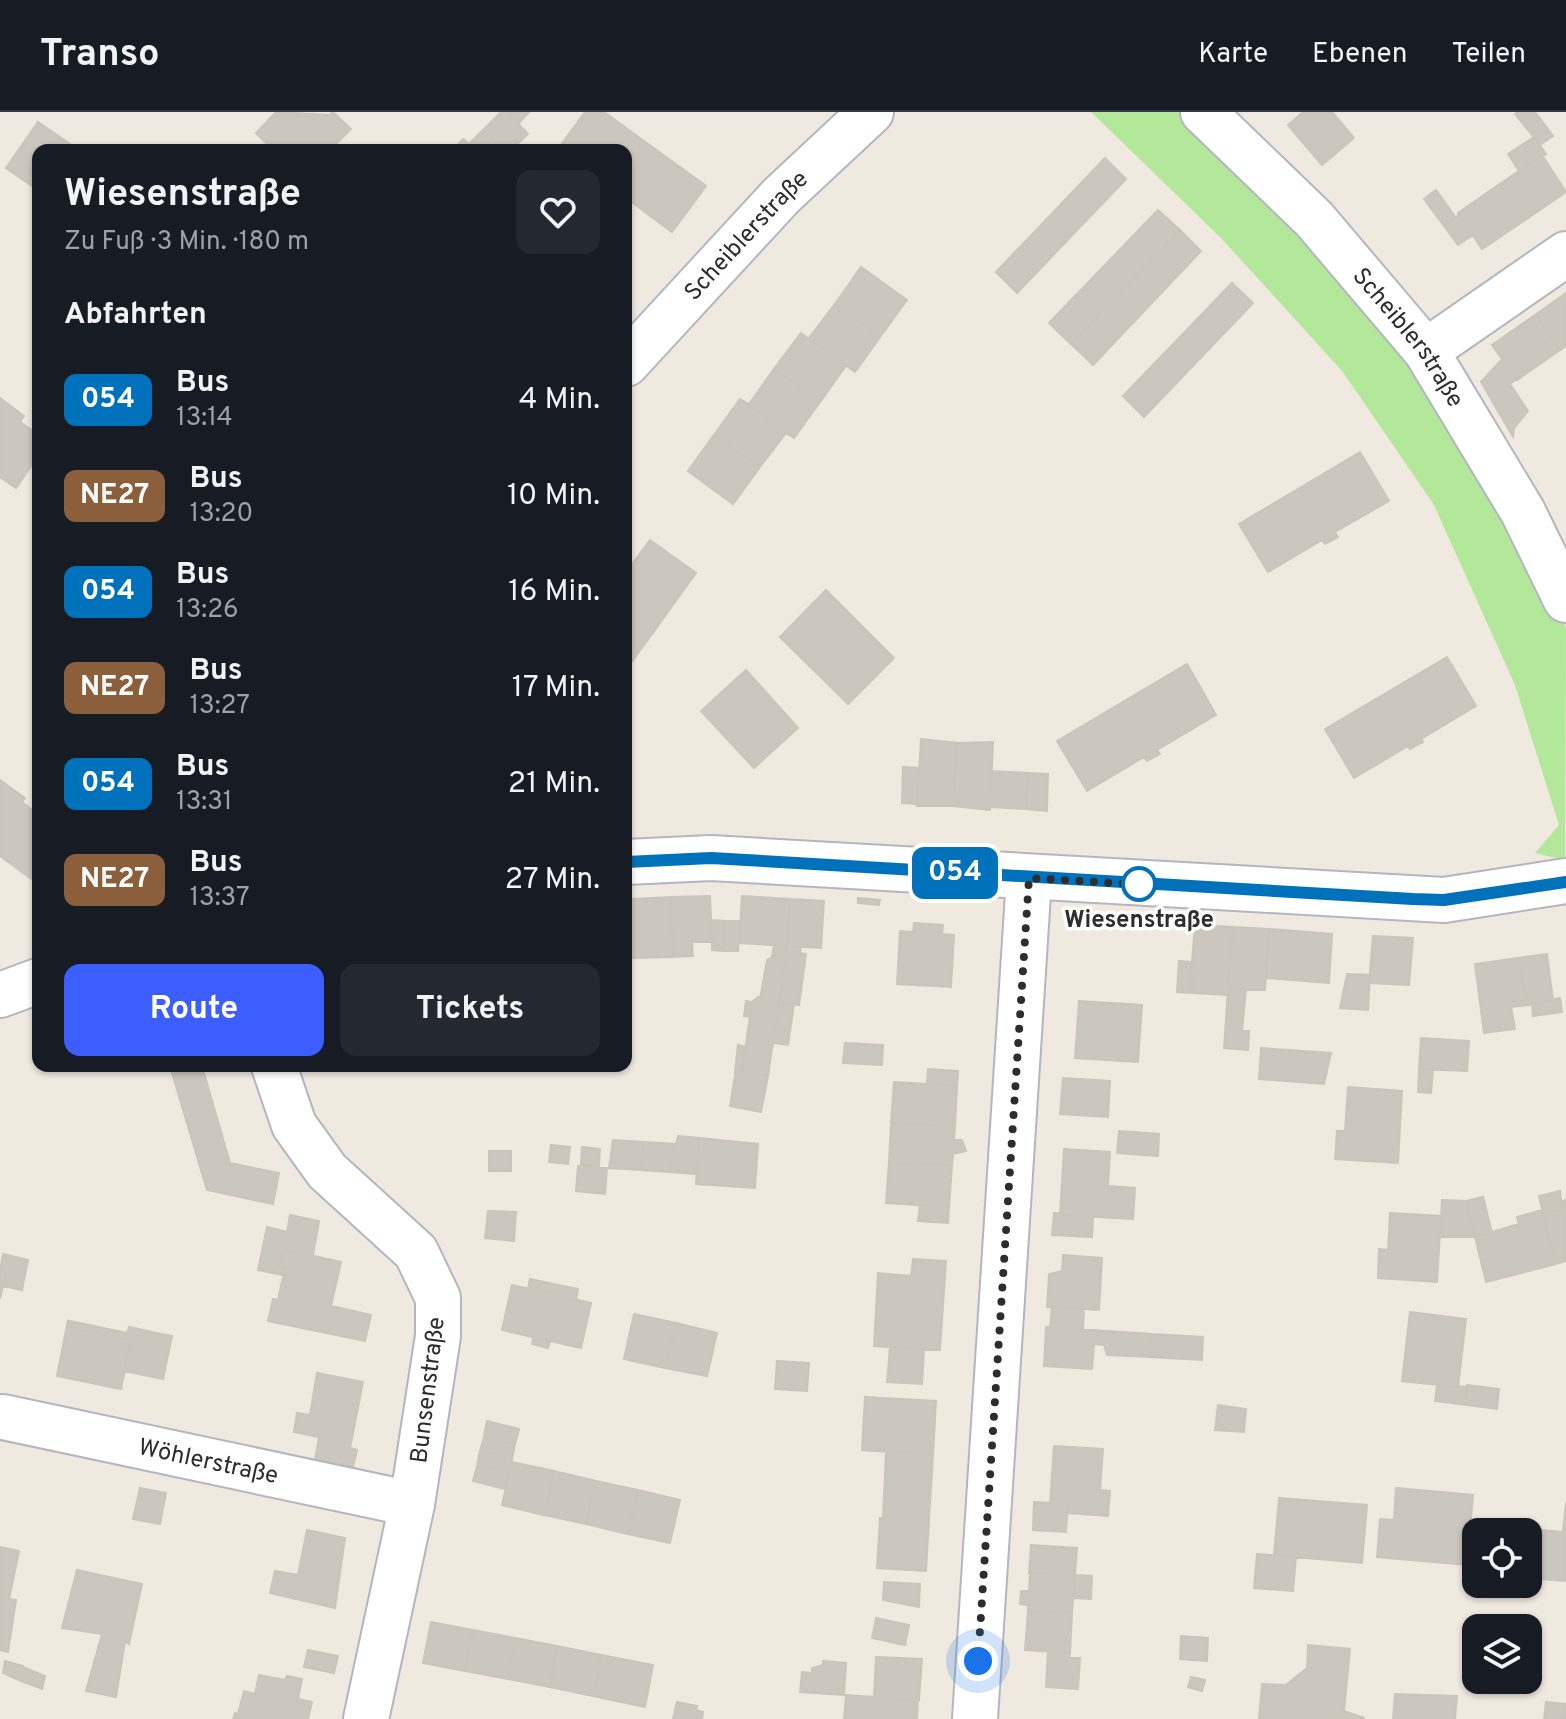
<!DOCTYPE html>
<html lang="de">
<meta charset="utf-8">
<style>
body{margin:0;font-family:Overpass,sans-serif;background:#242831;color:#f1f3f6;height:100vh;display:flex;flex-direction:column;font-size:30px;white-space:nowrap}
*{box-sizing:border-box;margin:0}
p{font-size:26px;color:#9ea1a6}
.icon{flex:none;width:44px;height:44px;fill:none;stroke:currentColor;stroke-width:2;stroke-linecap:round;stroke-linejoin:round}
.map{position:relative;flex:1;overflow:hidden}
.panel{position:absolute;left:32px;top:32px;width:600px;height:928px;display:flex;flex-direction:column;background:#171b24;border-radius:16px;box-shadow:0 2px 6px #0004}
.panel>*{flex:none}
.badge{padding:0 16px;border-radius:12px;font-size:28px;line-height:52px}
.tools{position:absolute;left:1462px;top:1406px;display:grid;gap:16px}
.tools a{display:grid;place-items:center;width:80px;height:80px;border-radius:16px;background:#171b24;box-shadow:0 2px 6px #0004;font-size:40px}
.you{position:absolute;width:40px;height:40px;margin:-20px;border:6px solid #fff;border-radius:50%;background:#1a73e8;box-shadow:0 0 0 12px #1a73e833}
.map>.badge{position:absolute;translate:-50% -50%;box-shadow:0 0 0 4px #fff}
h2{padding:0 32px;font-size:30px;line-height:72px}
.round{display:grid;place-items:center;flex:none;width:84px;height:84px;border-radius:16px;background:#242831}
.head{display:flex;align-items:center;justify-content:space-between;height:136px;padding:0 32px}
h1{font-size:38px;font-weight:700;line-height:60px}
.button{display:flex;gap:16px;margin-top:auto;padding:16px 32px}
.button a{flex:1;height:92px;border-radius:16px;background:#3d5eff;color:#fff;font-size:32px;font-weight:700;line-height:92px;text-align:center}
.button a+a{background:#242831;color:#f1f3f6}
ul{padding:0;list-style:none}
li{display:flex;align-items:center;gap:24px;height:96px;padding:0 32px}
li div{flex:1}
li b{display:block;font-size:30px}
li em{font-style:normal}
li .badge{min-width:88px;font-weight:700;text-align:center}
header{display:flex;align-items:center;gap:48px;box-sizing:border-box;height:112px;padding:0 40px;background:#171b24;border-bottom:2px solid #363941}
header strong{font-size:38px}
nav{display:flex;gap:44px;margin-inline-start:auto;font-size:28px}
.map>svg:first-child{display:block}
.green{fill:#b3e89a}
.building{fill:#cbc7be;stroke:#cbc5b9;stroke-width:2}
.lines{fill:none;stroke-linecap:round;stroke-linejoin:round}
.minor-casing{stroke:#b3b6c1;stroke-width:48}
.minor{stroke:#fff;stroke-width:44}
.line-casing{stroke:#fff;stroke-width:18}
.line{stroke:#0072bc;stroke-width:12}
.walk{stroke:#2d2d2d;stroke-width:8;stroke-dasharray:0 14.4}
.stop-dot{fill:#fff;stroke:#0072bc;stroke-width:4}
.labels{text-anchor:middle;stroke-width:7;stroke-linejoin:round;paint-order:stroke}
.street-label{font-size:24px;fill:#2d2d2d;stroke:#fff}
.stop-label{font-size:24px;font-weight:bold;fill:#2d2d2d;stroke:#fff}
</style>
<header>
<strong>Transo</strong>
<nav><a>Karte</a><a>Ebenen</a><a>Teilen</a></nav>
</header>
<div class="map">
<svg width="1566" height="1607" viewBox="0 0 1566 1607">
<rect width="100%" height="100%" fill="#efe9e0"/>
<path class="green" d="M1091,0H1183L1391,208L1555,486L1566,516L1565,748L1535,741L1559,713L1515,573L1434,393L1343,260L1222,127Z"/>
<path class="building" d="M276,0L329,3L333,0L351,17L330,38H273L256,21Z
M501,0H507L528,22L511,38H504L483,18Z
M507,0H529L518,12Z
M585,0H604L706,74L672,120L626,86V38L558,37Z
M1303,0H1332L1354,26L1322,53L1288,13Z
M1518,0H1535L1553,24L1540,33L1515,2Z
M38,10L79,38H38V78L6,56Z
M483,18L504,38H475L469,32Z
M1534,25L1546,42L1519,59L1508,42Z
M463,27L469,32L475,38H452Z
M1542,43L1566,80L1525,108L1500,72Z
M1105,46L1126,67L1017,181L996,160Z
M1500,72L1525,108L1482,137L1458,101Z
M1436,78L1456,106L1444,114L1424,87Z
M1158,98L1180,118L1071,232L1049,211Z
M1459,103L1473,123L1458,133L1444,114Z
M1180,118L1201,139L1093,253L1071,232Z
M861,155L907,188L880,225L835,192Z
M1232,171L1253,191L1144,305L1123,284Z
M1566,181V234L1560,238L1535,203Z
M835,192L880,225L855,260L809,226Z
M1535,203L1560,238L1517,268L1492,233Z
M801,221L845,255L820,290L774,257Z
M1502,247L1516,267L1510,272L1528,299L1514,316L1513,325L1481,270Z
M774,257L820,290L794,326L740,287L749,292Z
M0,286L24,304L20,310L38,322V344L16,376L0,365Z
M740,287L794,326L786,321L760,355L714,323Z
M714,323L760,355L733,392L688,359Z
M1360,340L1389,389L1335,420L1338,425L1325,432L1322,428L1268,460L1239,412Z
M650,428L696,461L626,558V452L630,455Z
M826,478L894,546L848,592L780,525Z
M1447,545L1476,594L1421,627L1423,630L1410,637L1408,634L1354,666L1325,617Z
M1187,552L1216,603L1157,638L1160,642L1147,649L1144,645L1087,679L1057,629Z
M746,558L798,616L754,656L701,599Z
M921,627L957,631L953,694H917Z
M993,630L990,698L953,694L957,631Z
M903,655L919,656L917,692L902,691Z
M992,659L1028,661L1026,697L990,695Z
M1028,661L1048,662L1047,699L1026,697Z
M0,668L25,686L22,690L38,702V761L33,768L0,744Z
M710,784L712,830H692L693,844L673,845L671,785Z
M742,784L790,787L787,834L739,831Z
M671,785L673,845L634,846L632,787Z
M858,786L880,788L879,793L858,791Z
M626,787H632L634,846L626,847Z
M790,787L824,789L821,836L787,834Z
M711,808L725,809L723,839L712,838Z
M725,809H740L738,839H723Z
M914,811L943,813L942,822L954,823L951,875L897,872L900,819L913,820Z
M1195,813L1233,815L1229,864L1191,861Z
M1233,815L1269,817L1265,878L1228,876Z
M1269,817L1332,822L1329,871L1266,866Z
M1373,824L1413,826L1409,873L1369,871Z
M774,833L787,834L779,890L760,887L767,848L772,845Z
M787,834L801,835L800,841L806,842L799,893L779,890Z
M1547,842L1553,889L1529,893L1517,846Z
M1517,846L1529,893L1511,895L1515,917L1484,921L1475,852Z
M1179,849L1192,850V881L1177,880Z
M1194,861L1229,864L1228,883L1192,881Z
M1347,862L1370,863L1368,898L1340,896Z
M1228,876L1246,877L1243,909L1226,908Z
M758,885L779,890L768,964L742,959L752,890Z
M1560,886L1562,900L1533,904L1532,892Z
M746,889L752,890L750,905L744,904Z
M1079,889L1142,893L1138,950L1075,946Z
M779,890L794,892L788,933L773,931Z
M1226,908L1243,909L1242,919H1249L1248,938L1224,936Z
M1421,926L1469,929L1467,959L1419,957Z
M845,931L883,933L882,953L843,951Z
M738,933L745,935L742,959L735,960Z
M1261,936L1331,941L1324,972L1259,967Z
M170,954H202L230,1051L279,1061L273,1092L207,1078Z
M928,957L958,959L957,974L927,972Z
M1419,957L1433,958L1431,981L1418,980Z
M736,958L768,964L761,1000L730,994Z
M1063,966L1110,969L1108,1005L1060,1002Z
M894,970L957,974L955,1015L891,1011Z
M1348,975L1402,979L1398,1051L1335,1047L1337,1019H1345Z
M891,1011L955,1015L954,1028H962L966,1039L953,1042L952,1054L889,1050Z
M1119,1019L1159,1022L1158,1044L1117,1041Z
M678,1024L699,1026L696,1062L670,1060Z
M699,1026L758,1032L755,1076L696,1072Z
M613,1028L644,1030L640,1058L609,1056Z
M644,1030L676,1032L670,1060L640,1058Z
M551,1033L570,1035L568,1052L549,1050Z
M582,1035L600,1037L599,1054L581,1052Z
M1064,1037L1110,1040L1108,1074L1135,1076L1133,1107L1060,1103Z
M489,1039H511V1059H489Z
M889,1050L952,1054L949,1095L886,1091Z
M578,1054L607,1056L605,1082L576,1079Z
M1560,1079L1562,1097L1543,1102L1539,1084Z
M1483,1085L1492,1121L1475,1125L1466,1089Z
M1442,1088L1466,1089L1475,1125H1440Z
M1566,1088V1149L1556,1152L1543,1102L1562,1097L1560,1090Z
M920,1093L949,1095L948,1111L918,1109Z
M1542,1098L1556,1152L1486,1170L1475,1125L1519,1112L1517,1105Z
M488,1099L516,1100L514,1129L485,1126Z
M1054,1101L1093,1105L1092,1125L1052,1123Z
M1390,1101L1441,1104L1437,1170L1378,1166L1379,1137L1388,1138Z
M290,1103L319,1109L313,1143L283,1137L279,1155L285,1156L283,1163L258,1158L267,1115L287,1120Z
M283,1137L341,1150L331,1194L371,1203L365,1229L268,1209L273,1187L278,1188L285,1156L279,1155Z
M3,1142L28,1148L22,1178L3,1174L6,1160L0,1159Z
M1063,1143L1102,1146L1099,1198L1047,1195L1049,1162L1062,1159Z
M913,1147L946,1149L940,1238L874,1234L878,1161L911,1164Z
M0,1159L6,1160L0,1187Z
M530,1167L578,1177L576,1188L528,1177Z
M512,1173L591,1191L581,1236L502,1218Z
M1052,1195L1084,1197L1083,1218L1050,1215Z
M1410,1200L1466,1207L1458,1275L1402,1269Z
M634,1202L676,1211L665,1256L624,1247Z
M68,1208L69,1215L131,1228L121,1277L57,1264Z
M70,1209L127,1221L129,1215L161,1222L160,1226L137,1239L129,1237L131,1228L69,1215Z
M676,1211L717,1221L707,1264L665,1256Z
M1046,1215L1151,1222L1150,1245L1107,1243L1104,1233L1094,1232L1092,1257L1044,1254Z
M161,1222L172,1224L163,1267L124,1259L129,1237L137,1239L156,1231Z
M1151,1222L1203,1225L1202,1248L1150,1245Z
M533,1226L550,1230L548,1236L532,1232Z
M890,1235L924,1237L922,1272L887,1270Z
M777,1249L809,1251L807,1279L775,1277Z
M317,1261L363,1270L350,1336L357,1338L353,1355L315,1348L319,1325L294,1320L297,1301L310,1303Z
M1437,1273L1468,1275L1466,1293L1435,1289Z
M1467,1273L1499,1277L1497,1297L1466,1293Z
M865,1285L936,1289L933,1343L862,1338Z
M1218,1293L1246,1297L1244,1320L1215,1318Z
M487,1309L519,1317L515,1332L484,1325Z
M484,1325L515,1332L512,1347L480,1339Z
M1054,1334L1103,1337L1100,1378L1110,1379L1108,1404L1067,1401L1068,1392L1050,1391Z
M480,1339L512,1347L509,1361L477,1354Z
M886,1340L933,1343L929,1408L883,1406Z
M512,1350L554,1359L544,1403L502,1393Z
M477,1354L509,1361L505,1377L473,1369Z
M554,1359L596,1369L586,1412L544,1403Z
M596,1369L638,1378L628,1422L586,1412Z
M140,1376L166,1381L160,1412L133,1407Z
M1396,1376L1473,1383L1467,1453L1377,1445L1380,1407L1394,1408Z
M638,1378L680,1388L670,1431L628,1422Z
M1279,1386L1367,1393L1362,1451L1274,1443Z
M1034,1390L1068,1392L1066,1420L1033,1418Z
M1566,1390V1469L1528,1466V1420H1521V1416L1563,1420Z
M880,1406L929,1408L926,1459L877,1456Z
M1473,1412L1492,1414L1491,1420H1476V1449L1470,1448Z
M1491,1414L1521,1416V1420H1491Z
M307,1418L345,1426L335,1496L270,1481L275,1459L298,1463Z
M1031,1433L1077,1436L1075,1463L1029,1461Z
M0,1435L19,1439L9,1487L16,1488L8,1540L0,1538Z
M1257,1442L1296,1445L1293,1479L1254,1476Z
M77,1458L142,1472L129,1532L125,1529L116,1585L86,1579L102,1522L62,1516Z
M1030,1461L1075,1463L1072,1501L1028,1499V1493L1020,1492L1021,1479H1029Z
M1075,1463L1092,1464L1091,1487L1074,1486Z
M884,1470L920,1472L919,1495L883,1488Z
M1028,1499L1072,1501L1070,1541L1025,1538Z
M876,1506L909,1513L905,1533L872,1526Z
M431,1510L473,1518L465,1559L423,1551Z
M473,1518L515,1526L508,1567L465,1559Z
M1181,1524L1208,1526L1207,1549L1180,1547Z
M515,1526L557,1534L550,1575L508,1567Z
M1308,1533L1350,1537L1344,1599L1334,1607H1259L1262,1572L1286,1573L1307,1556Z
M557,1534L601,1543L593,1584L550,1575Z
M308,1538L338,1544L334,1561L304,1555Z
M1048,1539L1070,1541L1069,1546H1080L1078,1577L1046,1575Z
M601,1543L653,1553L645,1595L593,1584Z
M876,1545L922,1547L919,1588L874,1585Z
M5,1549L23,1554L21,1569L3,1561Z
M823,1549L846,1551L844,1583L800,1580L802,1560L812,1561V1556L823,1553Z
M23,1555L45,1564L42,1577L21,1569Z
M259,1563L285,1568L287,1564L302,1567L298,1587L312,1590L308,1607H233L235,1601L238,1602L244,1579L255,1582Z
M1191,1565L1205,1568L1202,1579L1188,1575Z
M1395,1582L1457,1584L1455,1607H1393Z
M846,1583L918,1588L917,1607H844Z
M677,1590L697,1594L696,1598L703,1600L702,1607H673Z
M1546,1590L1566,1592V1607H1544Z
M1344,1599L1364,1606V1607H1334Z"/>
<g class="lines">
<defs>
<g id="minor">
<path id="s1" d="M1203,0L1314,107L1426,239L1523,400L1566,488"/>
<path d="M1426,239L1566,142"/>
<path id="s2" d="M626,252L781,84L871,0"/>
<path d="M626,750L711,746L1444,788L1566,769"/>
<path d="M0,883L38,869"/>
<path d="M274,954L294,1013L327,1059L416,1140L438,1186V1224L412,1392L366,1607"/>
<path id="s3" d="M3,1305L412,1392"/>
<path d="M975,1607L1029,766"/>
</g>
</defs>
<use href="#minor" class="minor-casing"/>
<use href="#minor" class="minor"/>
</g>
<g class="lines">
<defs>
<path id="line" d="M626,750L711,746L1413,787L1444,788L1566,770"/>
</defs>
<use href="#line" class="line-casing"/>
<use href="#line" class="line"/>
<path class="walk" d="M978,1549L1029,766L1147,773L1139,772"/>
</g>
<circle class="stop-dot" cx="1139" cy="772" r="16"/>
<g class="labels">
<g class="street-label">
<text dy="8" stroke="none"><textPath href="#s2" startOffset="176">Scheiblerstraße</textPath></text>
<text dy="8" stroke="none"><textPath href="#s1" startOffset="306">Scheiblerstraße</textPath></text>
<text transform="translate(427 1278) rotate(-83)" y="8">Bunsenstraße</text>
<text dy="8" stroke="none"><textPath href="#s3" startOffset="210">Wöhlerstraße</textPath></text>
</g>
<g class="stop-label">
<text x="1139" y="815">Wiesenstraße</text>
</g>
</g>
</svg>
<div class="tools">
<a><svg class="icon" aria-label="locate" viewBox="0 0 24 24"><circle cx="12" cy="12" r="6"/><path d="M12 2v4M12 18v4M2 12h4M18 12h4"/></svg></a>
<a><svg class="icon" aria-label="layers" viewBox="0 0 24 24"><path d="M12 4l9 5-9 5-9-5zM3 14l9 5 9-5"/></svg></a>
</div>
<div class="you" style="left:978px;top:1549px"></div>
<b class="badge" style="left:955px;top:761px;background:#0072bc;color:#fff">054</b>
<section class="panel">
<div class="head"><div><h1>Wiesenstraße</h1><p>Zu Fuß · 3 Min. · 180 m</p></div><a class="round"><svg class="icon" aria-label="heart" viewBox="0 0 24 24"><path d="M12 20l-8-8c-3-5 5-10 8-4 3-6 11-1 8 4z"/></svg></a></div>
<h2>Abfahrten</h2>
<ul>
<li><span class="badge" style="background:#0072bc;color:#fff">054</span><div><b>Bus</b><p>13:14</p></div><em>4 Min.</em></li>
<li><span class="badge" style="background:#8b5e3c;color:#fff">NE27</span><div><b>Bus</b><p>13:20</p></div><em>10 Min.</em></li>
<li><span class="badge" style="background:#0072bc;color:#fff">054</span><div><b>Bus</b><p>13:26</p></div><em>16 Min.</em></li>
<li><span class="badge" style="background:#8b5e3c;color:#fff">NE27</span><div><b>Bus</b><p>13:27</p></div><em>17 Min.</em></li>
<li><span class="badge" style="background:#0072bc;color:#fff">054</span><div><b>Bus</b><p>13:31</p></div><em>21 Min.</em></li>
<li><span class="badge" style="background:#8b5e3c;color:#fff">NE27</span><div><b>Bus</b><p>13:37</p></div><em>27 Min.</em></li>
</ul>
<div class="button"><a>Route</a><a>Tickets</a></div>
</section>
</div>
